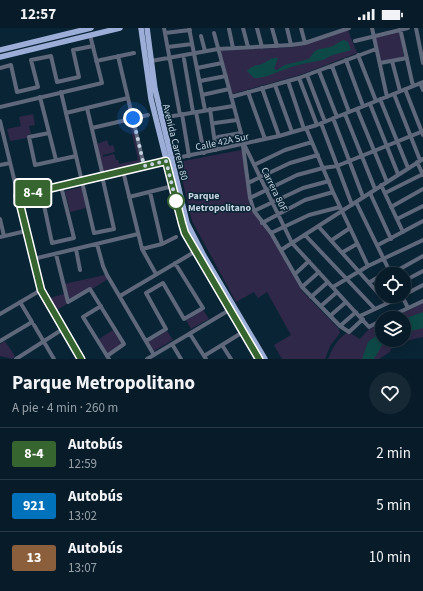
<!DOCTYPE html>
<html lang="es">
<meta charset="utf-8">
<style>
body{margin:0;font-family:"Source Sans 3",sans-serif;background:#152834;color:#f1f3f6;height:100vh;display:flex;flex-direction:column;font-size:15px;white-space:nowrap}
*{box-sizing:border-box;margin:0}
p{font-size:13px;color:#98a1a8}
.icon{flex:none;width:22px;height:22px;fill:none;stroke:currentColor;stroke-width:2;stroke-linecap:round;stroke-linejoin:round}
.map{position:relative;height:331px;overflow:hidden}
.panel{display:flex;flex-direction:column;background:#071b28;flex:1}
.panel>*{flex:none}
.badge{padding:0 8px;border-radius:3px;font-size:14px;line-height:26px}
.controls{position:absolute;left:375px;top:239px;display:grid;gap:8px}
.controls a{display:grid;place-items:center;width:36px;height:36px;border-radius:50%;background:#071b28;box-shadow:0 2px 10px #0003,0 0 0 1px #283945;font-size:20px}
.you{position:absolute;width:20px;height:20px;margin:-10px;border:3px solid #fff;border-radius:50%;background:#1a73e8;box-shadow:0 0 0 6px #1a73e833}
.map>.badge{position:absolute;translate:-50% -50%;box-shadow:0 0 0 2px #fff}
.round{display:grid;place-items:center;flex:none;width:42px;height:42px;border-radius:21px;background:#152834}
.head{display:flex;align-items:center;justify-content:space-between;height:68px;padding:0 12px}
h1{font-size:19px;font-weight:700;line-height:30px}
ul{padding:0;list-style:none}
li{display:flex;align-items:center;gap:12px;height:52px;padding:0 12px;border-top:1px solid #283945}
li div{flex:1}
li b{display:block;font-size:15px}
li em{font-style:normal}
li .badge{min-width:44px;font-weight:700;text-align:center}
.status{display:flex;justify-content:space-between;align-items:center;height:28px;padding:0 20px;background:#071b28;direction:ltr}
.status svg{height:11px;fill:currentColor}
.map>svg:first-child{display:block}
.green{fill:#2f2849}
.water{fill:#0d4a47}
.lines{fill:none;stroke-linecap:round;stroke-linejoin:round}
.minor{stroke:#5f677b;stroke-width:4}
.major{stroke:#9caed7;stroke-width:5.5}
.line-casing{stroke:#fff;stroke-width:9}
.line{stroke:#36652f;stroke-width:6}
.walk{stroke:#c4d3df;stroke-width:4;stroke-dasharray:0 7.2}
.stop-dot{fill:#fff;stroke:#36652f;stroke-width:2}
.labels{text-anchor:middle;stroke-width:3;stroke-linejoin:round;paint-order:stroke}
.street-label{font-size:10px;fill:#c4d3df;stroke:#092435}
.stop-label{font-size:10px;font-weight:bold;fill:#c4d3df;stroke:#092435;text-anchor:start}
</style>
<div class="status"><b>12:57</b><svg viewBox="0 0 49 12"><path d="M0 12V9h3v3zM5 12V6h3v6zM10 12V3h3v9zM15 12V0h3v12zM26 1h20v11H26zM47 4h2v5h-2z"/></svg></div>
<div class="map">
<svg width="423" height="331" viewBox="0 0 423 331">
<rect width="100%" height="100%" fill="#092435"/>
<path class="green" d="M348,2L357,25L300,47L232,66L221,23L293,19L323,11Z
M399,3L404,29L381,34L375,8Z
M33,86L35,97L29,98L31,106L27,107V110L10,113L7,101L21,98L19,89Z
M131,92L141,134L103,143L97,116L107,112L109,118L113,117L115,124L103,127V129L114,126L116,132H118L119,136L138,132L129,93Z
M241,122L243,125L249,176L273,211L302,263L339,301L340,305L330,318L325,331H282L274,317L291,307L267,264L258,270L254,264L236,274L192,193L178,134Z
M82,159L86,180L70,184L65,163Z
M105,247L108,251L92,261L91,259L66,273L67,276L57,282L50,270L67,265L64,256Z
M423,275V309L393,316L390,324L379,331H328C333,319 337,311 348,304L360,311L368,302L382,295V312H404V290H393Z
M203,282L209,291L191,301L186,292Z
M113,302L122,317L108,326L99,311Z
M167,303L173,312L154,323L148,314Z
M5,313L15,328L13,331L0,328V316Z"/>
<path class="water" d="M344,12L348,14L351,22C345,24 339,25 333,27C329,28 326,31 322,32C310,35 297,36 286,41C277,44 263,51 254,50L247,43C252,37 256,38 262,36C269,33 271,29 278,30L274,41L277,42L285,37L309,31C317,19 317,22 330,19C335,18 339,13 344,12Z
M423,284V300L404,305V291Z
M382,303V312H385L374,331H362L368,314Z"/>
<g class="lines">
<path class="minor" d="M164,0L180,87
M189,0L205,82
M243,0L248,19
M257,0L262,19
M272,0L277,18
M287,0L291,17
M301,0L305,15
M372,0L387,69
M400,0L413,58
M416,0L423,35
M229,1L233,20
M165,5L190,2
M214,5L244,116L292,215L369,299L382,292
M201,8L205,23
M355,13L408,0
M168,19L192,16
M358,27L376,73
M118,28L144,138
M184,31L193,84
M346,32L363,78
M96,33L134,25
M151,33L218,21L291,17L305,15L349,0
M392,33L400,63
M380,35L407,30
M332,38L349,84
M0,40L11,37L17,64L38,59L31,32L51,28L57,54L79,49L73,22L93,18
M197,40L222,35
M319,43L337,89
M307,47L325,94
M299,50L317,97
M200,53L226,48
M288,53L304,101
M420,55L423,62
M275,57L292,104
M262,60L279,108
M405,61L423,107
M61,64L94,205L114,201L102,148
M248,64L265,111
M394,66L420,132
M202,67L229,61
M40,69L56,132
M231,69L299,50L376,21
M380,71L408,140
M370,76L398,146
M0,79L102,55L90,7
M87,80L102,144
M210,81L216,122
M357,81L387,154
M196,84L204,125
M66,85L128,70
M182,86L189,128
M345,86L375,161
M161,90L233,78
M333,90L363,169
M0,93L41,262L81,331
M215,95L237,92
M321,95L352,177
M92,100L148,87
M306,100L333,164L368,238
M49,105L29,109L35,137L76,128
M218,109L241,105
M243,118L250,170L254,183L271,205L302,259L340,298L349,304L363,291
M417,134L423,147
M0,137L10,135
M254,137L285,122L312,114
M123,143L142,221L156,246
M248,155L290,135L318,127
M381,157L403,204
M41,163L52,215L74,210L61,158
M150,164L162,216
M370,165L391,211
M385,165L423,146
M18,168L163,133L279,108L317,97L423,54
M129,169L173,158
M250,170L297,147L323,140L337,138L423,103
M356,174L391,246
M391,179L423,161
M254,183L303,160L329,153
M0,191L4,208
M397,191L423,178
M262,195L305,172L333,164
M318,198L387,275
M271,205L309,187L340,179
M305,207L375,281
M0,209L26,203
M332,212L350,200
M97,216L103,238L107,247L154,327
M378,217L423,193
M76,221L80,242
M142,221L162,216L176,209
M281,222L423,131
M343,224L357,216
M56,226L68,274L90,261L124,316L107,328
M33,231L138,206
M295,246L309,233
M391,246L423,228
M404,253L423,243
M370,254L382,247
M302,259L319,244
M333,259L368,238L423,212
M404,267L423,257
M120,268L196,223
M402,268L408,280
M311,269L328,254
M101,278L83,289L109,331
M321,278L337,264
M0,286L41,262
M330,288L346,274
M360,288L403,268
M387,290L423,273
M34,297L54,331
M340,298L356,284
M190,306L206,331
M0,313L32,294L20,274
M146,313L166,301L146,265L163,255L184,291L203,280L175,235
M172,316L181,331
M222,317L231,331
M204,328L243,304
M16,331L63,301
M147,331L231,281"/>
<path class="major" d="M141,0L151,71L182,195L187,208L259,331
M147,0L155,61L187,195L204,228L265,331
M0,22L91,0
M0,29L120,0"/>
</g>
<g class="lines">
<defs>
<path id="line" d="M81,331L41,262L18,168L166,133L182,195L185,205L259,331"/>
</defs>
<use href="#line" class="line-casing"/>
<use href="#line" class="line"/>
<path class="walk" d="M133,90L144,138L166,133L176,173"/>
</g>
<circle class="stop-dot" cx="176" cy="173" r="8"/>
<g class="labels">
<g class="street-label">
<text transform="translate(222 113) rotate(-12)" y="4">Calle 42A Sur</text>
<text transform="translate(176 114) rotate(76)" y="4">Avenida Carrera 80</text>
<text transform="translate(275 161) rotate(64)" y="4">Carrera 80F</text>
</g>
<g class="stop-label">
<text x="188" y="171">Parque<tspan x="188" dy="12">Metropolitano</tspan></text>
</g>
</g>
</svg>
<div class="controls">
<a><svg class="icon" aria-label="locate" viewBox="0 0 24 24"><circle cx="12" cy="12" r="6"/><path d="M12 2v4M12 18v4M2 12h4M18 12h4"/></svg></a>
<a><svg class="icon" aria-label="layers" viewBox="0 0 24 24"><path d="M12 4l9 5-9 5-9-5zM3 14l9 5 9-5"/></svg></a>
</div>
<div class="you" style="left:133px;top:90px"></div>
<b class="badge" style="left:33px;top:165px;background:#36652f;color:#fff">8-4</b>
</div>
<section class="panel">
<div class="head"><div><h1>Parque Metropolitano</h1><p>A pie · 4 min · 260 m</p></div><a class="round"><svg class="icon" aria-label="heart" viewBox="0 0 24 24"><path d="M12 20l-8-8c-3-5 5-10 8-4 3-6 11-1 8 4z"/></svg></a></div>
<ul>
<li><span class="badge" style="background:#36652f;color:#fff">8-4</span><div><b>Autobús</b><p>12:59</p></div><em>2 min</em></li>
<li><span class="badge" style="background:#0072bc;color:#fff">921</span><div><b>Autobús</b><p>13:02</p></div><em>5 min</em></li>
<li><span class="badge" style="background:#8b5e3c;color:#fff">13</span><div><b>Autobús</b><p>13:07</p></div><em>10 min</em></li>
</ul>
</section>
